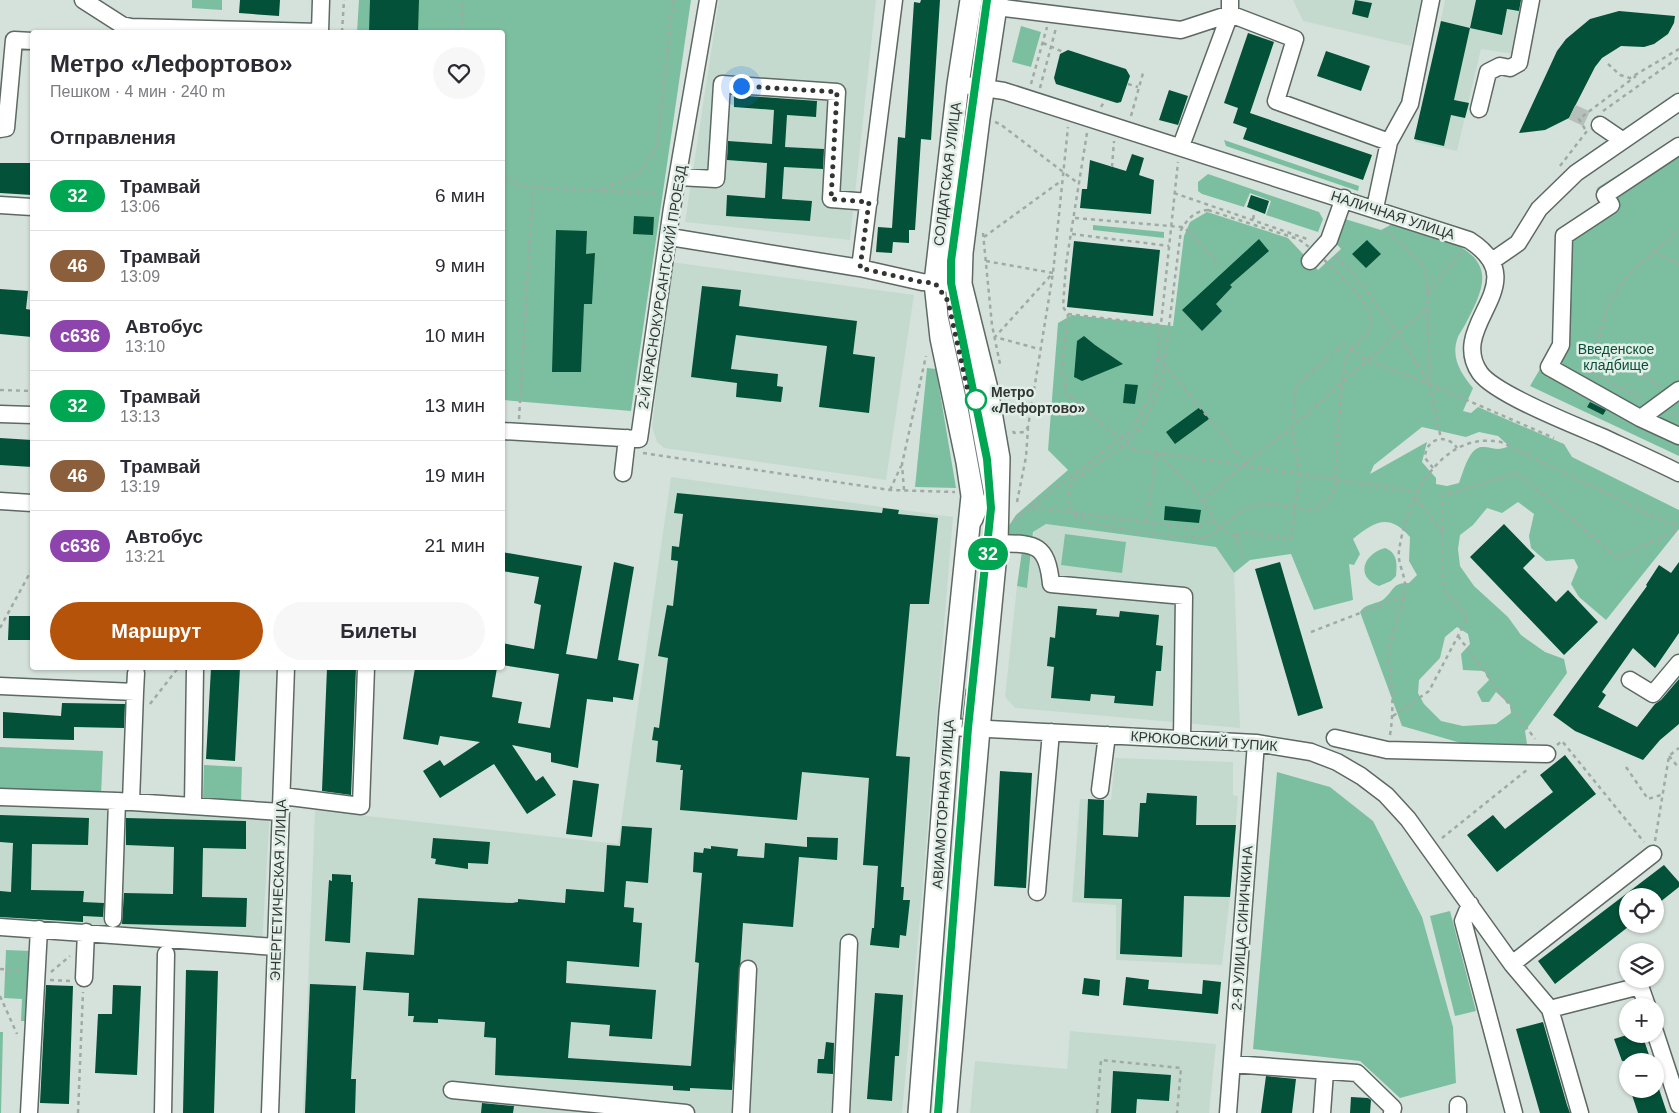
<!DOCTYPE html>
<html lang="ru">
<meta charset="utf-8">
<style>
body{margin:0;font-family:Helvetica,sans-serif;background:#f7f7f7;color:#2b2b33;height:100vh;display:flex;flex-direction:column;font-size:19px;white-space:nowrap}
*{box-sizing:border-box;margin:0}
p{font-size:16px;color:#7c7c81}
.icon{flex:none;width:28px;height:28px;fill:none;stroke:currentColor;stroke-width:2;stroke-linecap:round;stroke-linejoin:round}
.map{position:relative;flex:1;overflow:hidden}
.details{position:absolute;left:30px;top:30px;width:475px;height:640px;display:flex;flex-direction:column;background:#fff;border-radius:5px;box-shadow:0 1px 4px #0004}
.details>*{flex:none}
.badge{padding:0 10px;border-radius:16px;font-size:18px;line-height:32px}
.tools{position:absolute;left:1619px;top:888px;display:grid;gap:10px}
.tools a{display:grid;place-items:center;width:45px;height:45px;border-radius:50%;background:#fff;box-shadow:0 1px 4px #0004;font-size:25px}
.you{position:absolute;width:25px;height:25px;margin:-12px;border:4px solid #fff;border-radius:50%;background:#1a73e8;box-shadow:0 0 0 8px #1a73e833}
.map>.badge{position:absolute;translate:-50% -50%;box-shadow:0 0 0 2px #fff}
h2{padding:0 20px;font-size:19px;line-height:45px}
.round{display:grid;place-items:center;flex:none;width:52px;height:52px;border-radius:26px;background:#f7f7f7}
.head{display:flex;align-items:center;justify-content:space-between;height:85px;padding:0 20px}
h1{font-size:24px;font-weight:700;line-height:38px}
.primary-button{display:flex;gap:10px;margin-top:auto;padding:10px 20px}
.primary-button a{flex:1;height:58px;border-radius:30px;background:#b45309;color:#fff;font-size:20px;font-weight:700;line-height:58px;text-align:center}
.primary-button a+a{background:#f7f7f7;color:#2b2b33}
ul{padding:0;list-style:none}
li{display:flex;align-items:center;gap:15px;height:70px;padding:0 20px;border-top:1px solid #e1e1e2}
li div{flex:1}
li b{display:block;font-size:19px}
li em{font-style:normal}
li .badge{min-width:55px;font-weight:700;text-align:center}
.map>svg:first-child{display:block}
.built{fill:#c5dacf}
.green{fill:#7cbfa0;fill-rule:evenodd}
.building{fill:#035138}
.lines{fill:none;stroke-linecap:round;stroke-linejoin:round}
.minor-tunnel{stroke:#b4c0b9;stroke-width:16;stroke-dasharray:16 8;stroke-linecap:butt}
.minor-casing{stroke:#5d6963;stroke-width:19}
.major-casing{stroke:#5d6963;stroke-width:24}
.path{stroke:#9faaa4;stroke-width:2.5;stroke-dasharray:4 4;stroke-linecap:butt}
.minor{stroke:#fff;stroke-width:16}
.major{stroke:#fff;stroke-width:21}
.tram{stroke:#737b77;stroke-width:1}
.line-casing{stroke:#fff;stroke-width:11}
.line{stroke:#00a651;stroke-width:8}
.walk{stroke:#313633;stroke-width:5;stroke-dasharray:0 9}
.stop-dot{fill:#fff;stroke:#00a651;stroke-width:2.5}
.labels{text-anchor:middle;stroke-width:5;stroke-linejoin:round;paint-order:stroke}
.street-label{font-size:14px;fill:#313633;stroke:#e2efe9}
.park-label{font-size:14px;fill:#075037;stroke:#e2efe9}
.stop-label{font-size:14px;font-weight:bold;fill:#313633;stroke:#e2efe9;text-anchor:start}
</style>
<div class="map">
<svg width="1679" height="1113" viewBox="0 0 1679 1113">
<rect width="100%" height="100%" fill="#d5e2db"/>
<path class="built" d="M719,0H876L850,240L685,222Z
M1293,0H1421L1411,46L1303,21Z
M1445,0H1524L1514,54L1481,49L1457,151L1415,142Z
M671,262L914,295L886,480L664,448L657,442L652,427Z
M671,477L953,517L922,896L902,1113H303L315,810L618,844Z
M1046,524L1216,547L1234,573L1240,728L1015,708L1005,697L1017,586L1027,588L1034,531Z
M1115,758L1233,762V795L1238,796L1230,897L1222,965L1116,960V905L1072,902L1080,799L1111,800Z
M0,799L270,811L262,946L0,934Z
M1070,1031L1216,1044L1209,1113H970L975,1061L1067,1069Z"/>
<path class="green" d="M192,0H222V10L192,8Z
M359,0H691L631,411L503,400L502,32H357Z
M1021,26L1041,32L1031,67L1012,62Z
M1679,137V456L1530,386L1557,340L1556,230L1604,200L1597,188Z
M1224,140L1359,186L1358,191L1226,146Z
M1208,174L1319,212L1323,219L1318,232L1266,215L1271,201L1250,193L1244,207L1202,194L1198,191V182Z
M1207,212L1288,238L1318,270L1341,249L1335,242L1345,219L1381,230L1394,223C1412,229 1434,233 1452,242C1496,264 1484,288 1466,323C1463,329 1458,335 1457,340C1451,359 1462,375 1473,388L1463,411L1471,413L1478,407L1564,444L1572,457L1679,510V529L1606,620L1579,597L1571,584L1578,567L1574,559L1546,561L1531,548L1529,536L1534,514L1518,502L1502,513L1487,508L1473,525L1460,535L1458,549L1460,566L1474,586L1508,617L1521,635L1545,652L1564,659L1567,673L1525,731L1527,744L1461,743L1402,726L1360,612C1367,602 1378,605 1385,598C1395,589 1392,583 1409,583L1417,575L1409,561L1410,537C1389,513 1375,521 1353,539L1360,554L1354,565L1349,564L1353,600L1314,610L1291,554L1250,560L1234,573L1216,547L1046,524L1033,532L1027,588L1017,586L1024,537L1004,533L1016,515L1068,470L1048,450L1058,323L1072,315L1173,326L1184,236L1190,222ZM1422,427L1466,437L1479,432L1498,436L1509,446C1496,452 1494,447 1482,447C1469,447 1463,473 1459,483L1447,486L1436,484V478L1422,462L1427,442L1370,474L1374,465ZM1457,627L1468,634L1470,644L1461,654L1463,670L1484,671L1489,680L1477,692L1482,702H1489L1496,692L1510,705L1511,713L1496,724L1463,726L1441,721L1424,704L1418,693L1419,680L1440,658L1445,637Z
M1093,225L1164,232V238L1093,230Z
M927,368L936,369L956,488L915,487Z
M1065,534L1126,542L1122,573L1061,565Z
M1385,548C1398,553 1397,564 1396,576L1391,581L1379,586C1355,577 1363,554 1385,548Z
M0,747L103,751L101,795L0,791Z
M204,765L242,767L241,802L203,800Z
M1277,772L1330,787L1373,821L1422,917L1453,1027L1456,1083L1400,1098L1360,1061L1253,1049Z
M1450,911L1476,1011L1455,1016L1430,916Z
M6,950L32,951L29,1021H21L22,999L4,998Z
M0,1032H3L1,1113H0Z"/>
<path class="building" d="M240,0H280L279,16L239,13Z
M370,0H419L418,32H369Z
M921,0H940L931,140L921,139L915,230H909V243L893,242L892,253L876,252L878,227L892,228L898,137L905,138L914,2L920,3Z
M1355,0L1372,3L1368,18L1352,14Z
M1476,0H1521L1519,11L1507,9L1502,35L1470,28Z
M1619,11L1675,16L1674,23L1668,34L1654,44L1644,47L1621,46L1602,58L1595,67L1569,118L1545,130L1519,133L1557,51L1566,39L1590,19Z
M1441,21L1470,28L1454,100L1469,103L1465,118L1451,115L1444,146L1414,139Z
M1248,33L1274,42L1250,113L1372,155L1363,180L1243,139L1247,128L1233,123L1238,108L1224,103Z
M1068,50L1126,69L1130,76L1121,102L1117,103L1056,84L1054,78L1060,54Z
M1326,51L1370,66L1361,91L1317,76Z
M1169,90L1188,96L1178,125L1159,120Z
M734,95L817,101L816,117L787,115L785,147L824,149L823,169L784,167L782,199L812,201L810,221L726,216L727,195L765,198L767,163L727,160L728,141L772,144L774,110L734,107Z
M1132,154L1144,158L1139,175L1154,180L1151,214L1080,208L1082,189H1087L1090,160L1126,171Z
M0,163H32V195L0,193Z
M1251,195L1269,201L1265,214L1247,207Z
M634,216L654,217L653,235L633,234Z
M556,230L587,231L586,254L595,253L592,304H584L581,372H552Z
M1259,239L1269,251L1230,285L1232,287L1216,304L1222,311L1202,331L1182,310Z
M1367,240L1381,254L1366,268L1352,254Z
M1074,241L1160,250L1153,316L1067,307Z
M702,286L741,290L739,306L857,321L853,354L875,357L869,413L819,407L827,346L736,335L731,369L778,374L777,386L783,387L781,402L736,397L737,383L691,377Z
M0,289L28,291L26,309L32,310V337L0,334Z
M1084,336L1095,345L1123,364L1082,381L1074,377L1077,341Z
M1125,384L1138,385L1135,404L1123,403Z
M1590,402L1606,410L1603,415L1587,407Z
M1200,407L1209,419L1175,444L1166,432Z
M0,438L32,440V467L0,465Z
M677,493L882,513L883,508L899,510L898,514L938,518L929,604H910L896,756L910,757L901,887H904L903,900H910L906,936L900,935L899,948L870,945L872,928H874L878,866L863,865L869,778L802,772L797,820L680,810L683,770H680L681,765L656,762L658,741L652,740L654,727L659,728L668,658L658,656L667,605L673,606L678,561L671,560L672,546L679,547L683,514L674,513Z
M1165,506L1201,510L1199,523L1164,520Z
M1504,524L1535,556L1523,568L1556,602L1568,590L1598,622L1564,655L1470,557Z
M502,552L582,566L566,654L597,659L614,562L634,567L618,660L639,664L633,700L613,697V702L587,699L578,768L551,762V753L512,745L536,781L543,776L556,795L527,814L494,764L440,798L423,771L440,760L444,766L480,742L440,736L438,745L403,739L415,668H497L492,697L522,702L518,723L550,728L559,674L502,665V643L534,649L541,605L534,603L539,577L502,571Z
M1280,562L1323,708L1298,716L1255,569Z
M1679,562V633L1655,668L1633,648L1602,692L1606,695L1598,707L1637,727L1655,704L1661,700L1679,679V724L1660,740L1643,760L1575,731L1553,715L1647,586L1646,585L1659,565L1671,573Z
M1058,606L1097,609L1096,615L1119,617L1120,611L1159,615L1156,645L1163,646L1161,671H1156L1153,706L1114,703L1115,696L1091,694L1090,701L1051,698L1054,667L1047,666L1050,637L1055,638Z
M9,616H32V640H8Z
M211,668H240L235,761L206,759Z
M327,668H356L351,795L322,791Z
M62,703L125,704L124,728L74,727V740L3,738V712L61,716Z
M1565,755L1596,794L1497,872L1467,835L1493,815L1505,829L1553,792L1540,775Z
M1000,771L1032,773L1026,888L994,886Z
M573,780L599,784L592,837L566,834Z
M1147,793L1197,796L1196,825H1236L1230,897L1184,896L1182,957L1120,954L1122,899L1084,898L1088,799L1104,800L1103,835L1138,837L1140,803H1146Z
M0,815L89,818L88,845L32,844L31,890L84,891L83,902L104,903L103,917L83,916V922L0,917V891L11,892L13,843L0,842Z
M126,818L246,821V849L203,848L202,897L247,898L246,927L122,924L124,893L173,894L174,847L126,845Z
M622,826L652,828L648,883L626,881L624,907L634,908L633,922L642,923L639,967L567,961L566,983L656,990L652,1039L609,1036L610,1025L571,1022L568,1058L691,1066L699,963L695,962L702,873L693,872L694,852L703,853L704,848L711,849V846L738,849L737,856L764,858L765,843L807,847V837L838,838L837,860L799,857L793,927L743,923L732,1090L690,1088V1091L673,1090V1086L495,1075L496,1038L484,1037L485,1022L438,1019V1023L413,1022L414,1016H408L409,993L363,990L366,952L414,955L418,898L512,903L518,902V899L565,903L566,889L604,892L607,845L620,846Z
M433,838L490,842L488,864L468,863V869L435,864L436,859L431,858Z
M1664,865L1679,882V887L1655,906V896H1628V927L1555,984L1538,961Z
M332,874L351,875V882H353L350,943L325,941L329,880L332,881Z
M186,970L218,971L214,1113H183Z
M1126,977L1149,980L1148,989L1202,994L1203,980L1221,982L1218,1014L1123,1005Z
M1084,978L1100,980L1099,996L1082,994Z
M310,984L356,986L351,1079H356L355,1113H305Z
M46,985L73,986L69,1104L40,1103Z
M113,985L141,986L137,1075L95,1073L98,1014H112Z
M875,993L903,995L899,1056H895L892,1101L867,1099Z
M1543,1022L1567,1105L1570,1113H1540L1516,1029Z
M1630,1034H1642L1651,1061H1622L1614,1039Z
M826,1042L834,1043L833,1074L817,1073L818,1059H824Z
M1113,1071L1171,1075L1169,1101L1137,1099L1136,1113H1111Z
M1266,1076L1296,1079L1292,1113H1261Z
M1630,1089H1659L1667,1113H1638Z
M1351,1097L1368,1098L1371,1100L1370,1113H1350Z
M482,1103L514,1106L513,1113H481Z"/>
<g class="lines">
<path class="minor-tunnel" d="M1572,112L1600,125"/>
<defs>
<path id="minor" d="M83,0L122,25L131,27L320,32
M996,7L1181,30L1230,14L1295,39L1276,101L1389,142
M320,32L321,0
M958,84L1004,91L1469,240C1538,284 1446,324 1480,373C1495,394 1574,425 1600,436C1626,448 1653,460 1679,473
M1479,109L1488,72L1500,66L1510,68L1519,63L1531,0
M1600,125L1622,140
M0,129L6,128L14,40L32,41
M1181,146L1230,14V0
M1679,146L1605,195L1611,205L1564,236L1561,345L1549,367L1640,418L1679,436
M678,177L716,179L722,84L837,92L831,199L869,202
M0,205L32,207
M1375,208L1389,142L1410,104L1431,0
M670,237L860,268L922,282L961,284
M1310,261L1329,240L1344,198
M1492,261L1518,243L1539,209L1576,173L1679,102
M860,268L894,0
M935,283L948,301L982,460L986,492L974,520
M0,414L32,415
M1645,415L1679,390
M502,431L639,439L672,208L708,0
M623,473L627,438
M0,501L32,503
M997,543C1034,544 1047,542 1051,584L1184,596L1182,739
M1630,680L1653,694L1679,663
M0,686L135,692L131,802
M135,692L136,673
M949,727L1256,743L1311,752L1337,762L1361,776L1386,795L1408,819L1512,964L1550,1009L1580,1113
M1335,738L1387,750L1547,754
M1100,790L1107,735
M282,796L361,806L366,668
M0,797L117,801L281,812
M193,806L195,668
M1037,892L1051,732
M1470,904L1463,921L1514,1113
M113,919L117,801
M0,927L276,947
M1512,964L1653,854
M84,978L86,932
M1550,1009L1640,986L1647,1006
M1655,1032L1679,1105
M1232,1064L1357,1073L1393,1108L1392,1113
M452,1090L686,1113
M29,1113L39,929
M163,1113L166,954
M270,1113L286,668
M741,1113L748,969
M841,1113L849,943
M1228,1113L1256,743
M1322,1113L1325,1072
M1458,1113V1105"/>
<path id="major" d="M919,1113L950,712L972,496L967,462L941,338L935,283L958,84L971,0
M946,1113L979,729L997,543L999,458L987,389L961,284L962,253L979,118L997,0"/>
</defs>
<use href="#minor" class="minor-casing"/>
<use href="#major" class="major-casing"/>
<path class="path" d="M342,32L344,0
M462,32L463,0
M1043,43L1063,52
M1608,64L1620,75L1630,78L1679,49
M1031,84L1047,27
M1128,84L1138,87
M1040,88L1056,28
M1101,107L1105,100
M1603,111L1679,57
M1131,116L1143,73
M995,122L1000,124L1079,184
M1585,129L1579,119L1636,76
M1087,133L1066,264L1063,307L1068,314L1061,374L1066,380L1064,392L1133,449L1418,492
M1560,166L1587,131
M1112,167L1114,141
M502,175L520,186L596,191L639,173L657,146L673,0
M596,191L659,192
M1174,193L1310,240
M1208,210L1298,239C1316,250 1367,298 1371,317C1374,336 1350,345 1345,362C1343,368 1344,374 1343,381C1338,416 1337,452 1335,488L1331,498L1316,509C1294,511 1272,498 1250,507C1232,513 1222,532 1204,538C1184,538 1093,528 1079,518C1066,508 1067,494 1073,480C1097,463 1130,446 1145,420C1152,408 1157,394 1162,381L1181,230C1188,218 1195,211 1208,210Z
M1075,218L1182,227L1191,233L1217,263
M1253,219L1255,211
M1385,230L1424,265L1428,292L1427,308L1430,382
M983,233L992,325L1000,364
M1072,234L1169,246
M984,237L1061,181
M1655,252L1679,264
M1335,256L1354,274L1398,334L1430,384L1441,439
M986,261L1053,273L995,337L1039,349
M1428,292L1461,253
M1068,314L1161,325
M1595,351L1588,370L1642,399
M1158,357L1246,463L1202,501
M1660,385L1595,351L1609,302L1630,273L1679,230
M0,390L32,391
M1673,414L1679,417
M519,419L533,187
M1013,431L1014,433L1024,432L1028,427L1053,273L1068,127
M643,453L890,490L955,492
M1246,463L1292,427L1427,308
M1433,468L1425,458C1425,439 1446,432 1457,448
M890,490L901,466
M904,490L902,464L926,356
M1416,497L1442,532
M1017,502L1026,457L1028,428
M1031,507L1128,432C1141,416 1148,400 1155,381L1178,162
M1014,521L1031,507L1196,529L1213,518
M1147,522L1156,452L1196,491L1220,529L1236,536L1244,562
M1236,536L1246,532L1291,539L1299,474L1292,427L1296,386L1345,344L1366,360L1430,384L1554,438
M0,628L32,569
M1311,632L1404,596
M1458,636L1535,739
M150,704L178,668
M1393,716L1429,691L1468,617L1443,589L1442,496L1517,473L1618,558L1679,529
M1390,735C1393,716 1393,700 1391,681C1391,672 1387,661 1389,651C1392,629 1403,610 1405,588C1406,576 1397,563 1399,551C1406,500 1440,430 1501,442L1665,522L1679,525
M1557,745L1562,741L1644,842
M1669,756L1679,768
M1626,767L1648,799L1661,795
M1442,838L1528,769
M1655,841L1669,756L1679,748
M0,969L23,971
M51,972L70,956
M50,980L70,981
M0,996L17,1034
M78,1113L83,992
M1097,1113L1101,1060L1181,1068L1177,1113"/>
<use href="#minor" class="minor"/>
<use href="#major" class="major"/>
<path class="tram" d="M946,292L948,316L967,402L984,495
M962,727L966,689
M938,1113L969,728L991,508L987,459L951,283V261L987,0"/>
</g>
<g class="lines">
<defs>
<path id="line" d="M938,1113L968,728L991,508L987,459L951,283V261L987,0"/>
</defs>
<use href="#line" class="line-casing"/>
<use href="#line" class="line"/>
<path class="walk" d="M741,86L837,92L831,199L869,202L860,268L922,282L935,283L948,301L970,401L976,400"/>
</g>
<circle class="stop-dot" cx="976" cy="400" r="10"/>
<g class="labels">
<g class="street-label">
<text transform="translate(947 174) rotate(-83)" y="5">СОЛДАТСКАЯ УЛИЦА</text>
<text transform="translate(1393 215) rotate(18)" y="5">НАЛИЧНАЯ УЛИЦА</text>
<text transform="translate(662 287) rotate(-81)" y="5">2-Й КРАСНОКУРСАНТСКИЙ ПРОЕЗД</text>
<text transform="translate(1204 741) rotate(4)" y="5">КРЮКОВСКИЙ ТУПИК</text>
<text transform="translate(943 804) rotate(-86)" y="5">АВИАМОТОРНАЯ УЛИЦА</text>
<text transform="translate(278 890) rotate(-88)" y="5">ЭНЕРГЕТИЧЕСКАЯ УЛИЦА</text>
<text transform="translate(1242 928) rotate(-86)" y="5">2-Я УЛИЦА СИНИЧКИНА</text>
</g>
<g class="park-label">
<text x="1616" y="354">Введенское<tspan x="1616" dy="16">кладбище</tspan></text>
</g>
<g class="stop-label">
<text x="991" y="397">Метро<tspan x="991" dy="16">«Лефортово»</tspan></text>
</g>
</g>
</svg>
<div class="tools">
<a><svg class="icon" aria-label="locate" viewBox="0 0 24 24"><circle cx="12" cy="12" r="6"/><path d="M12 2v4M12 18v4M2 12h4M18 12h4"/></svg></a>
<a><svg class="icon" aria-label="layers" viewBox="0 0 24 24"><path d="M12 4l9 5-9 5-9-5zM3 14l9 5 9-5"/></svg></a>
<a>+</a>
<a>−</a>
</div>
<div class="you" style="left:741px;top:86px"></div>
<b class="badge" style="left:988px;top:554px;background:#00a651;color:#fff">32</b>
<section class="details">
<div class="head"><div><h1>Метро «Лефортово»</h1><p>Пешком · 4 мин · 240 m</p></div><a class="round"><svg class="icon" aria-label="heart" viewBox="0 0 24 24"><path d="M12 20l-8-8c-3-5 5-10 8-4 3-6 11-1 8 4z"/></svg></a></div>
<h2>Отправления</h2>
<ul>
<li><span class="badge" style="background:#00a651;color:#fff">32</span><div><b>Трамвай</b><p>13:06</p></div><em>6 мин</em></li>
<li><span class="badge" style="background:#8b5e3c;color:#fff">46</span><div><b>Трамвай</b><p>13:09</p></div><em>9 мин</em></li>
<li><span class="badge" style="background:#8e44ad;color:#fff">с636</span><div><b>Автобус</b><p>13:10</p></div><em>10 мин</em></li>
<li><span class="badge" style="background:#00a651;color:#fff">32</span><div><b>Трамвай</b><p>13:13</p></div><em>13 мин</em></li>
<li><span class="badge" style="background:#8b5e3c;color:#fff">46</span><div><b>Трамвай</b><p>13:19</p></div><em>19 мин</em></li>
<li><span class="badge" style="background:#8e44ad;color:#fff">с636</span><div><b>Автобус</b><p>13:21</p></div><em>21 мин</em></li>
</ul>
<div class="primary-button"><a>Маршрут</a><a>Билеты</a></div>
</section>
</div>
